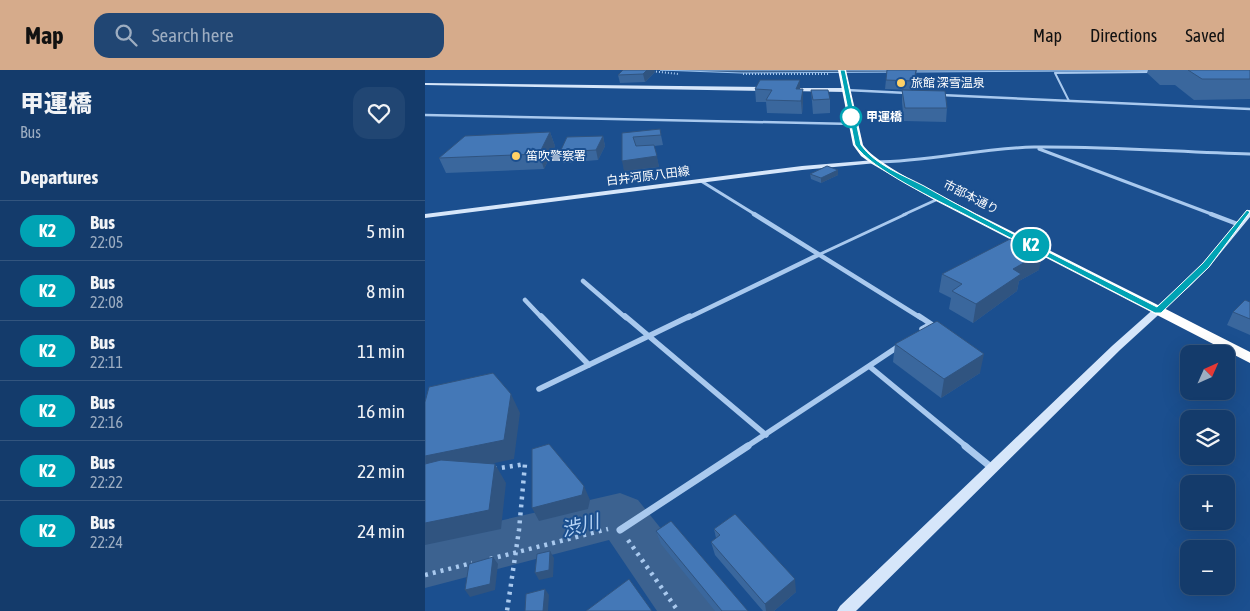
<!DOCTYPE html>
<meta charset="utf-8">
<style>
body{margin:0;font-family:"Asap Condensed","Noto Sans JP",sans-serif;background:#214673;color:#f1f3f6;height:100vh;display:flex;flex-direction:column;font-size:19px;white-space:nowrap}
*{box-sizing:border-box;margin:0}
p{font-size:16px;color:#9dadc1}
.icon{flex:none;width:28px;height:28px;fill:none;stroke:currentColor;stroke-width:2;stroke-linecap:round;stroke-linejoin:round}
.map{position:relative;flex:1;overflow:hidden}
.side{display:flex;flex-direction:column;background:#143b6b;width:425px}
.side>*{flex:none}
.badge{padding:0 10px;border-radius:16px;font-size:18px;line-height:32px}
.needle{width:32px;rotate:45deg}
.tools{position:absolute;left:755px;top:275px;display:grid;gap:10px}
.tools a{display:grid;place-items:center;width:55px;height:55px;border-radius:10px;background:#143b6b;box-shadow:0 5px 20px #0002,0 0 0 1px #33557e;font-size:25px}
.map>.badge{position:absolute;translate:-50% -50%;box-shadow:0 0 0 2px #fff}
h2{padding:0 20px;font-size:19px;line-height:45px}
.round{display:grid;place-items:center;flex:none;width:52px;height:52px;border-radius:15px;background:#214673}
.head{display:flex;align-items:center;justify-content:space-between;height:85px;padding:0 20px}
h1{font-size:24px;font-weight:800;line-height:38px}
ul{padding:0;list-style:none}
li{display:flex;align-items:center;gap:15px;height:60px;padding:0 20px;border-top:1px solid #33557e}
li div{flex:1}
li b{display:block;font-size:19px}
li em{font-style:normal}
li .badge{min-width:55px;font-weight:700;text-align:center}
header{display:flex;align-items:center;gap:30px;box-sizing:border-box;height:70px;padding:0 25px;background:#d6ab8b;color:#111}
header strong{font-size:24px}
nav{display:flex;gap:28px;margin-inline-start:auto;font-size:18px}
.search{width:350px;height:45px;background:#214673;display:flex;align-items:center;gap:12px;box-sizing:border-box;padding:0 18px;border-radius:15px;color:#9dadc1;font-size:19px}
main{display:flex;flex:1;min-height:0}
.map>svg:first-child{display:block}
.water{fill:#3c6290;stroke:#9cc4f0}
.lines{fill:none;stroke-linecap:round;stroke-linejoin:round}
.river{fill:#3c6290;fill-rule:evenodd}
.path-far1{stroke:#a9c9ee;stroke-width:2;stroke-dasharray:1 2;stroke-linecap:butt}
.path{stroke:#a9c9ee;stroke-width:4.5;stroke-dasharray:3 5;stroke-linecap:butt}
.lane-far2{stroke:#a9c9ee;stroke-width:2}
.lane-far1{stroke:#a9c9ee;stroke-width:2.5}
.lane{stroke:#a9c9ee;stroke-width:3}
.street-far4{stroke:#a9c9ee;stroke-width:2.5}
.street-far3{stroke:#a9c9ee;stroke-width:3}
.street-far2{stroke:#a9c9ee;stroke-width:4.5}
.street-far1{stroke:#a9c9ee;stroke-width:5.5}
.street{stroke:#a9c9ee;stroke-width:7}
.secondary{fill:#d6e6fa;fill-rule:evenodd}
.highway{fill:#fff;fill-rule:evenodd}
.wall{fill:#3a679d}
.shaded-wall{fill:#305480}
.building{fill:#4478b7;stroke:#305480}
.line{fill:#00a3b4;stroke:#fff}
.poi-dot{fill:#ffd166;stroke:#1b4f8f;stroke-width:2}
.stop-dot{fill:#fff;stroke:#00a3b4;stroke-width:2.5}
.labels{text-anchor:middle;stroke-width:4;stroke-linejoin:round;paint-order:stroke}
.far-poi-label{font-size:12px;fill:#fff;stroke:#1b4f8f;text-anchor:start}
.far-stop-label{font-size:12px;font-weight:bold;fill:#fff;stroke:#1b4f8f;text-anchor:start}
.far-street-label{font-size:12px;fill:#fff;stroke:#1b4f8f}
.near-water-label{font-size:19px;font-style:italic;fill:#b5d3f5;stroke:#1b4f8f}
</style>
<header>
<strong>Map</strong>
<div class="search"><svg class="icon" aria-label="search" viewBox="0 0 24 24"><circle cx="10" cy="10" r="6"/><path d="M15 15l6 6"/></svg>Search here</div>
<nav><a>Map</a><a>Directions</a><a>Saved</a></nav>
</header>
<main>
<section class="side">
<div class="head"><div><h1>甲運橋</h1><p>Bus</p></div><a class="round"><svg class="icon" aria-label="heart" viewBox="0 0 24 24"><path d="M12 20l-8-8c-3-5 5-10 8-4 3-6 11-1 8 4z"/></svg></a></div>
<h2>Departures</h2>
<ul>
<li><span class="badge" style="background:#00a3b4;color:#fff">K2</span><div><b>Bus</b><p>22:05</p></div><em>5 min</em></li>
<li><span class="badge" style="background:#00a3b4;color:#fff">K2</span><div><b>Bus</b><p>22:08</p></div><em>8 min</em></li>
<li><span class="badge" style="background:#00a3b4;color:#fff">K2</span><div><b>Bus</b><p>22:11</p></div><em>11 min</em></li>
<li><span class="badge" style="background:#00a3b4;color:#fff">K2</span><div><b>Bus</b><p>22:16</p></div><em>16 min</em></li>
<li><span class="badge" style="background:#00a3b4;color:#fff">K2</span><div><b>Bus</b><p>22:22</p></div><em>22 min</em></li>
<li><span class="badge" style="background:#00a3b4;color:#fff">K2</span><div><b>Bus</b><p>22:24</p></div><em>24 min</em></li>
</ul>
</section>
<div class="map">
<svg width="825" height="541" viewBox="0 0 825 541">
<rect width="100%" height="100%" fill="#1b4f8f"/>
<path class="water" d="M235,0H825L316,3Z"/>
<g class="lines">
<path class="river" d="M195,423L213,430L286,521L295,541H232L184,470L0,518V468Z"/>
<path class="path-far1" d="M225,1L254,4
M318,4H404"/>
<path class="path" d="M69,399L100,394L94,460L82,541
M203,470L253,541
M65,489L183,459
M0,505L47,493"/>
<path class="lane-far2" d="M644,31L630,3L725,2"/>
<path class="lane-far1" d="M478,145L513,129"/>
<path class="lane" d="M393,185L481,144"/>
<path class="street-far4" d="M421,20L482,23
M516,25L825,39
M0,45L428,54"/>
<path class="street-far3" d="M614,79L789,145
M450,92C503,92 555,78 609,77C681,76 753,82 825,84
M276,111L331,145"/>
<path class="street-far2" d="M329,144L496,248
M786,144L815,155
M158,211L201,248
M100,230L117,248
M263,248L393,185"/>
<path class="street-far1" d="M116,246L164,295
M200,246L341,365
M494,246L506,254L497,259
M474,276L444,296L542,377
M114,319L265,246
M321,377L444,296"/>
<path class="street" d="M540,376L567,398
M195,460L323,376"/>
<path class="secondary" d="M0,13L342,17L345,19L342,21L0,15Z
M366,18H420L423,20L420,22L364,21Z
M450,90L453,92L452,93L377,100L0,148V144L377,96Z
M822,140H825V147L784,197L765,216L695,280L431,541H412L415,536L687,276L759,212L778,193Z"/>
<path class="highway" d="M413,0H421L438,75C452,96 528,131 554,145C644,190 735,236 825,282V293L511,131L447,94L436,86L428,75Z"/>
</g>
<path class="wall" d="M198,0H229L230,2L220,12L195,13L193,5Z
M462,0H492L488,20L460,19Z
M723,0H825V29L769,30L750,15H735L722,3Z
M375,10V19L378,32L377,44L342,43L341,32H331L330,19Z
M386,20L405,29V43L388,44Z
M477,20L522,38L521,52L479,51L477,33Z
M125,62L130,76L119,99L21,103L14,88Z
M197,63L236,65L238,75L229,76L234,97L199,101Z
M178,66L180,76L173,90L138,93L135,82Z
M385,104L413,105L396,113L386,109Z
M614,200L594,211L592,221L548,253L524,239L526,228L514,222L517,204Z
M825,232V265L802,255L808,242Z
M470,274L555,303L516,328L468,292Z
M289,459L371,522L349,541H338L290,485L286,472L291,468Z
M231,461L323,541H290L236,474Z"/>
<path class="shaded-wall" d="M222,0H229L230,2L220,12L218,4Z
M491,0V5L488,20L489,11Z
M375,10V23L372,32L371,19Z
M378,19V32L377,44L376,31Z
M125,62L130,76L119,99L114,84Z
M178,66L180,76L173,90L171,80Z
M232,86L234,97L199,101L197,91Z
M413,100V105L396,113V108Z
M618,182L614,200L594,211L592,221L548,253L551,234L588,199Z
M559,284L555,303L516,328L519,309Z
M86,324L95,343L89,389L0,408V386Z
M70,394L81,413L76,459L0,475V453Z
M159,416L165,430L163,439L114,451L107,438Z
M125,481L129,488L128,507L114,510L110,503Z
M68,487L73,494L70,520L45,527L40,520Z
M370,509L371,522L349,541H341L340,534Z
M120,519L124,525L123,541H118Z"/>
<path class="building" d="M198,0H222L218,4L193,5Z
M462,0H491L489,11L461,10Z
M763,0H825V9H777Z
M335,10H375L371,19H378L376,31L341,30L347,20L330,19Z
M386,20H403L405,29L388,30Z
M477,20L520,21L522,38H480Z
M235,59L236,65L208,67L211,76L229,75L232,86L197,91V63Z
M125,62L114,84L14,88L40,66Z
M178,66L171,80L135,82L142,67Z
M402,96L413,100L396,108L385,104Z
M587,168L618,182L588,199L596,204L551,234L527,221L537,214L517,204Z
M820,230L825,232V249L808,242Z
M512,251L559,284L519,309L470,274Z
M68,303L86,324L79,370L0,386V332L4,317Z
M124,374L159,416L157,425L107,438V379Z
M16,390L70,394L64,440L0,453V394Z
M310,444L370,509L340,534L286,472L295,465L289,459Z
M246,451L323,541H297L231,461Z
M125,481L124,500L110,503L112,484Z
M68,487L65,514L40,520L44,494Z
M204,509L227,541H161Z
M120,519L118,541H100L101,524Z"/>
<path class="line" d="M415,0H420L436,75C450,95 478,105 499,116C575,159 654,197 732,237L778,193L822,140L825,142L784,197L736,243H730C667,210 604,178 541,145C512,130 447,100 430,75Z"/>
<g class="poi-dot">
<circle cx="476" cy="13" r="5"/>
<circle cx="91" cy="86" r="5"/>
</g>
<circle class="stop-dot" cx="426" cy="47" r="10"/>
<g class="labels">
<g class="far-poi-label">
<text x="486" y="17">旅館 深雪温泉</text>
<text x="101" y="90">笛吹警察署</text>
</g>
<g class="far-stop-label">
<text x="441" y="51">甲運橋</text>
</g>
<g class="far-street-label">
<text transform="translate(223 106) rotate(-7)" y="4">白井河原八田線</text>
<text transform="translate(546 127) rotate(27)" y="4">市部本通り</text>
</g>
<g class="near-water-label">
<text transform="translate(155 455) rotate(-14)" y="7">渋川</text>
</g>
</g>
</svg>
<div class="tools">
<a><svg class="needle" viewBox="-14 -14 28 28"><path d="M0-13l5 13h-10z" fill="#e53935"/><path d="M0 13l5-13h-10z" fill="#9dadc1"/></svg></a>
<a><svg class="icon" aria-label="layers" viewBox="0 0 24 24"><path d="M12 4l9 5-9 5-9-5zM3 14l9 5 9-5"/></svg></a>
<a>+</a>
<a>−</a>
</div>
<b class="badge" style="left:606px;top:175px;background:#00a3b4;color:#fff">K2</b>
</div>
</main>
